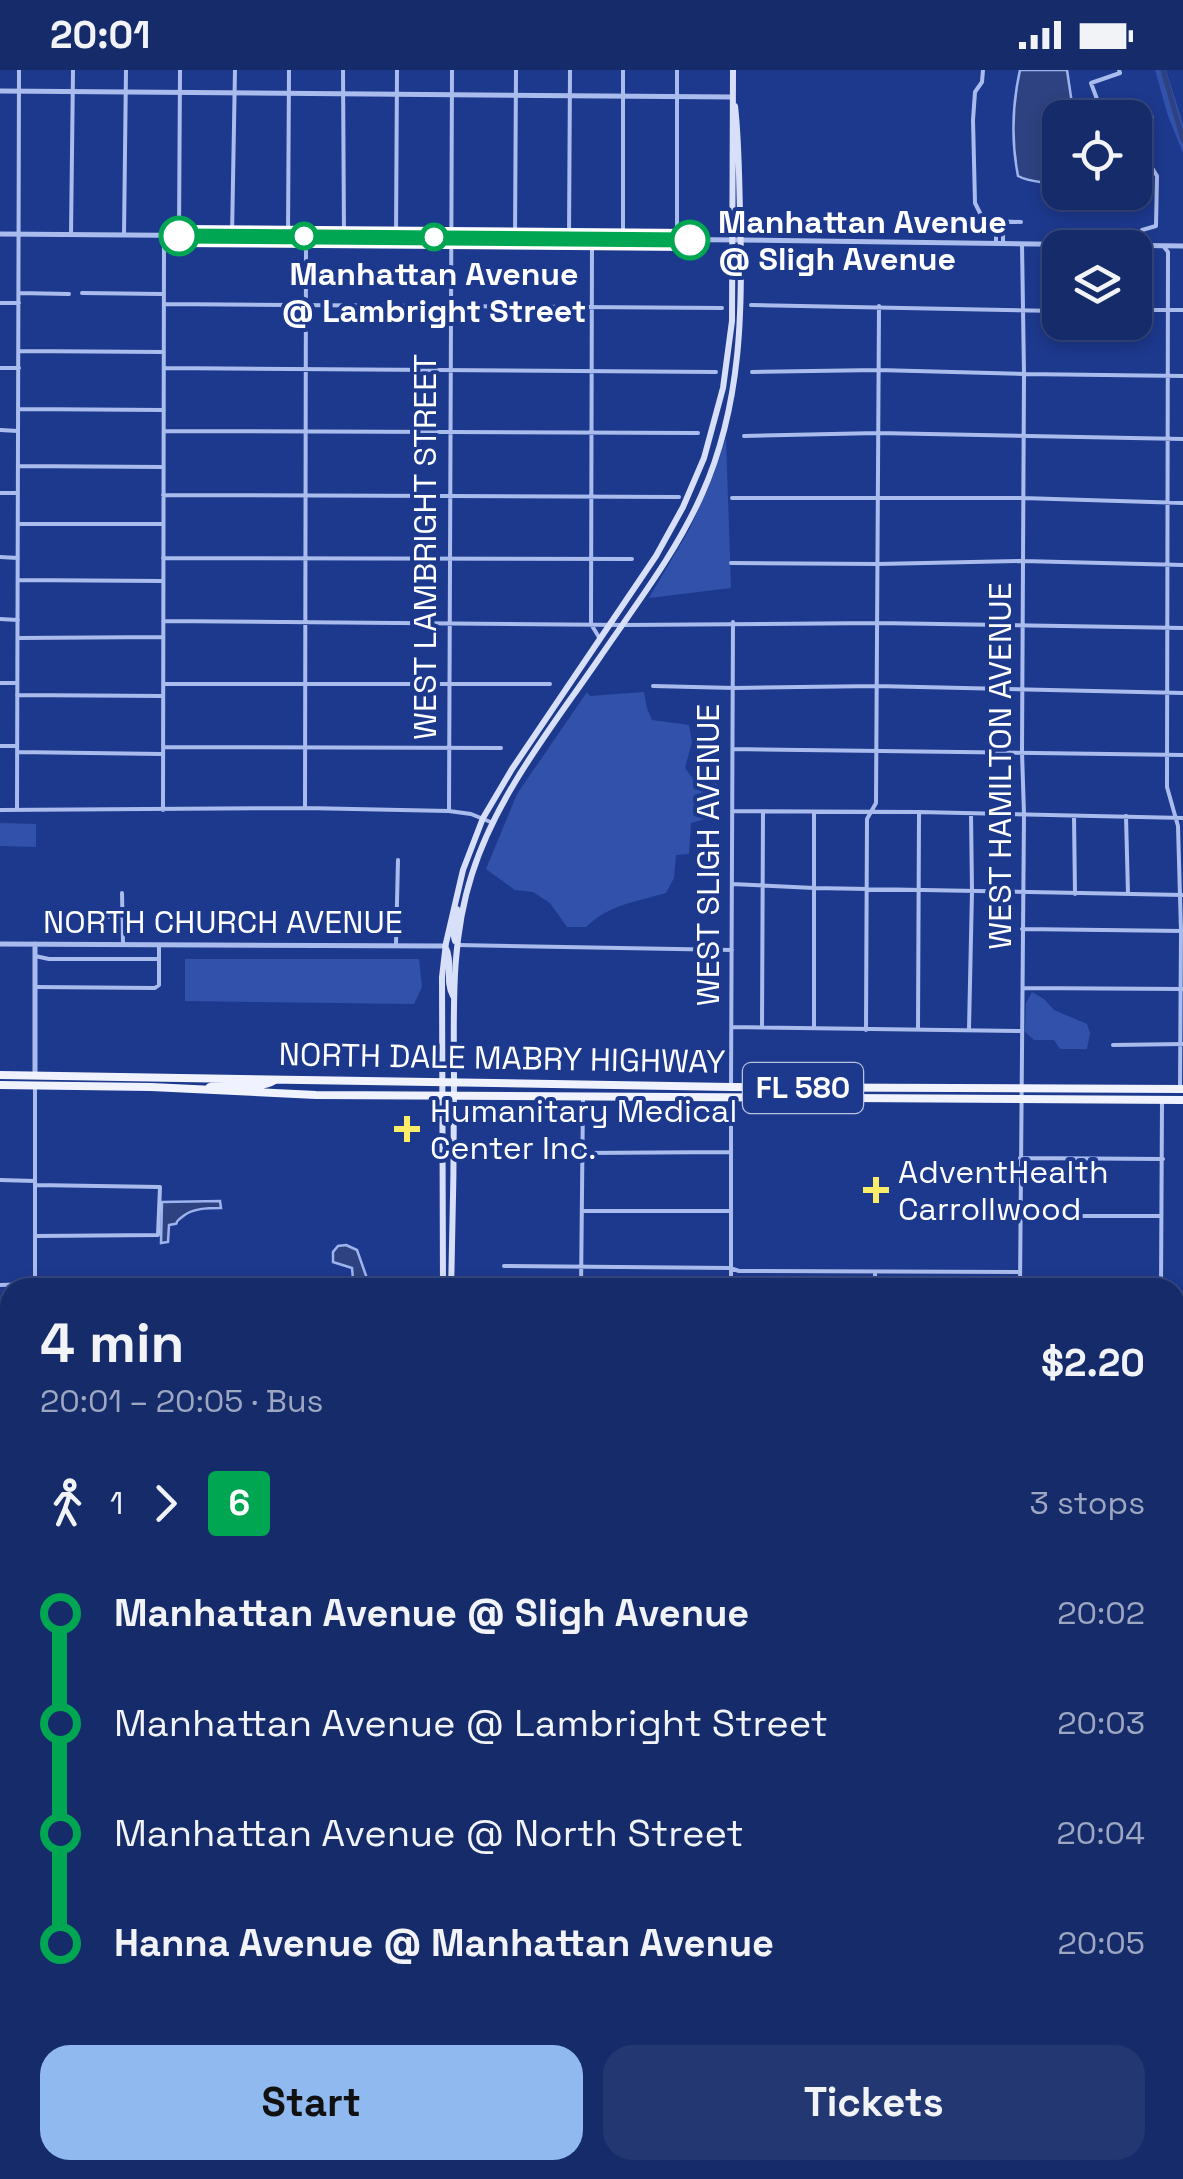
<!DOCTYPE html>
<meta charset="utf-8">
<style>
body{margin:0;font-family:"Space Grotesk",sans-serif;background:#233772;color:#f1f3f6;height:100vh;display:flex;flex-direction:column;font-size:38px;white-space:nowrap}
*{box-sizing:border-box;margin:0}
p{font-size:32px;color:#9ea7c1}
.icon{flex:none;width:55px;height:55px;fill:none;stroke:currentColor;stroke-width:2;stroke-linecap:round;stroke-linejoin:round}
.map{position:relative;flex:1;overflow:hidden}
.sheet{position:absolute;left:0px;top:1208px;width:1185px;height:902px;display:flex;flex-direction:column;background:#162b6a;border-radius:30px 30px 0 0;box-shadow:0 5px 15px #0003,0 0 0 2px #35477e}
.sheet>*{flex:none}
.badge{padding:0 20px;border-radius:8px;font-size:35px;line-height:65px}
.buttons{position:absolute;left:1042px;top:30px;display:grid;gap:20px}
.buttons a{display:grid;place-items:center;width:110px;height:110px;border-radius:20px;background:#162b6a;box-shadow:0 5px 15px #0003,0 0 0 2px #35477e;font-size:50px}
.map>.badge{position:absolute;translate:-50% -50%;box-shadow:0 0 0 5px #fff}
.legs{display:flex;align-items:center;gap:15px;height:110px;padding:0 40px;font-size:32px}
.legs p{margin-inline-start:auto}
.head{display:flex;align-items:center;justify-content:space-between;height:170px;padding:0 40px}
h1{font-size:55px;font-weight:800;line-height:75px}
.action{display:flex;gap:20px;margin-top:auto;padding:20px 40px}
.action a{flex:1;height:115px;border-radius:30px;background:#90b9f0;color:#111;font-size:40px;font-weight:800;line-height:115px;text-align:center}
.action a+a{background:#233772;color:#f1f3f6}
ul{padding:0 40px;list-style:none}
li{display:flex;align-items:center;gap:35px;height:110px;font-size:38px}
li i{display:grid;place-items:center;width:15px;height:100%;margin:0 12px;background:currentColor}
li i::after{content:'';width:25px;height:25px;margin:-12px;border:8px solid;border-radius:50%;background:#162b6a}
li p{margin-inline-start:auto}
li:first-child i{background:linear-gradient(#0000 50%,currentColor 0)}
li:last-child i{background:linear-gradient(currentColor 50%,#0000 0)}
.status{display:flex;justify-content:space-between;align-items:center;height:70px;padding:0 50px;background:#162b6a;direction:ltr}
.status svg{height:28px;fill:currentColor}
.map>svg:first-child{display:block}
.green{fill:#3151ab}
.water{fill:#2e4281;stroke:#9eb4ee;stroke-width:2.5}
.lines{fill:none;stroke-linecap:round;stroke-linejoin:round}
.canal{stroke:#2e4281;stroke-width:5}
.minor{stroke:#aabced;stroke-width:4}
.tertiary{stroke:#aabced;stroke-width:5}
.secondary{stroke:#d7dff9;stroke-width:6}
.primary{stroke:#f0f3ff;stroke-width:8}
.line-1-casing{stroke:#fff;stroke-width:22}
.line-1{stroke:#00a651;stroke-width:15}
.stop-1-dot{fill:#fff;stroke:#00a651;stroke-width:5}
.poi-dot{fill:#fced69;stroke:#1d398d;stroke-width:4}
.labels{text-anchor:middle;stroke-width:8;stroke-linejoin:round;paint-order:stroke}
.shield{fill:#1d398d;stroke:#bbc4dd;stroke-width:2.5}
.shield-label{font-size:30px;font-weight:bold;fill:#fff}
.stop-label{font-size:32px;font-weight:bold;fill:#fff;stroke:#1d398d;text-anchor:start}
.street-label{font-size:32px;fill:#fff;stroke:#1d398d}
.poi-label{font-size:32px;fill:#fff;stroke:#1d398d;text-anchor:start}
</style>
<div class="status"><b>20:01</b><svg viewBox="0 0 49 12"><path d="M0 12V9h3v3zM5 12V6h3v6zM10 12V3h3v9zM15 12V0h3v12zM26 1h20v11H26zM47 4h2v5h-2z"/></svg></div>
<div class="map">
<svg width="1183" height="2109" viewBox="0 0 1183 2109">
<rect width="100%" height="100%" fill="#1d398d"/>
<path class="green" d="M1155,0H1166L1183,54V83L1168,46Z
M726,368L731,518L649,528L690,458L714,404Z
M587,622L590,626L644,622L647,638L652,650L689,655L692,672L685,698L693,709L717,711L720,735L712,747L691,753L689,784L676,785L674,808L666,823C636,832 610,834 586,857H567L550,833L533,822L515,820L486,799L517,724Z
M0,753L36,754V777L0,776Z
M185,889H419L422,917L414,934L185,931Z
M1032,922L1044,929L1054,940L1087,954L1090,963L1087,979H1060L1054,970H1034L1025,962L1026,933Z"/>
<path class="water" d="M1020,0H1067L1074,47L1060,48L1058,116C1044,110 1033,114 1018,106C1011,70 1012,36 1020,0Z
M220,1131L221,1138C208,1138 192,1138 182,1147C170,1156 184,1152 169,1155L168,1172L161,1173L162,1132Z
M346,1175L357,1180L370,1217H349L353,1209L352,1198L333,1192V1182L338,1176Z
M770,2100H914L892,2109H770Z"/>
<g class="lines">
<path class="canal" d="M1163,0L1183,70"/>
<path class="minor" d="M343,0L344,167
M983,0L982,12L975,22L973,50L975,133L982,147L990,151L1021,152
M1104,46L1152,47
M1104,48L1091,13L1120,3L1119,0
M1135,85H1144L1157,106L1156,156L1142,160L1140,175
M996,152V173
M1003,152V173
M71,165L73,0
M124,165L126,0
M179,165L180,0
M232,166L235,0
M288,166L289,0
M396,167L397,0
M515,168L516,0
M569,169L570,0
M592,169L591,554L600,569
M623,169V0
M677,169V0
M1164,177L1168,182L1167,717L1178,756L1181,861L1180,1019
M19,223L69,224
M82,223L162,224
M0,233H19
M164,234L722,238
M751,235L1060,241
M1135,240H1183
M19,281L164,282
M0,298H19
M164,298L716,302
M752,302L878,300L1024,304L1183,306
M19,339L164,340
M0,360L18,361
M164,361L698,363
M744,366L878,363L1183,369
M18,396L163,397
M0,423H18
M163,425L679,427
M732,428H1022L1183,433
M18,454H163
M0,487L18,488
M163,488L632,489
M731,493L878,494L1022,491L1183,495
M18,510L163,511
M0,549L18,550
M163,551L622,555L877,553L1183,558
M18,568L163,567
M0,613H15
M163,614H550
M653,616L734,618L876,616L1183,623
M17,625L163,626
M0,676H15
M163,677L501,678
M733,679L1183,685
M17,682L162,684
M305,738L306,168
M0,740L305,738L449,741L471,744L493,753
M17,740L19,0
M163,740L164,165
M449,741L452,0
M732,741L919,742L1183,748
M1074,746L1075,824
M1126,746L1128,824
M732,814L814,818L1183,825
M122,823L123,873
M98,847H122
M1022,859L1183,861
M396,874L398,790
M457,875L732,880
M35,886L49,889H159
M35,917L155,918L159,915V875
M1023,918L1183,919
M732,957L1022,961
M762,957L763,742
M814,958V742
M969,959L972,821L971,744
M866,960L867,749L876,733L879,236
M918,960L919,742
M1113,975L1183,974
M35,1015V1218
M731,1017L733,552
M582,1083L730,1082
M1020,1088L1163,1089
M0,1110L35,1111
M582,1141H730
M1020,1146H1160
M35,1166L158,1165L160,1117L35,1115
M504,1196L730,1198L739,1201L1019,1202
M0,1215L36,1214
M581,1218L583,1028
M731,1218V1027
M875,1218V1202
M1020,1218L1024,744L1022,682L1024,304L1022,174
M1161,1218L1162,1032
M1175,1462H1183
M0,1597H10
M1175,1634H1183
M1175,1735L1183,1733
M1175,1740L1183,1766
M1181,1931L1183,1882
M528,2100L529,2109
M272,2101L315,2102L319,2100
M48,2109V2100
M117,2109V2100
M199,2109V2100
M476,2109V2100
M985,2109L993,2100
M1136,2109V2100"/>
<path class="tertiary" d="M0,21L732,27
M0,164L741,170L1183,176
M0,874L445,876
M35,1005V874
M0,1313H10
M1175,1319H1183"/>
<path class="secondary" d="M455,871L453,863L457,839
M445,876C454,892 444,910 453,926
M443,1218L442,907L446,873L463,800L483,748L512,699L656,486L683,437L704,388L723,318L732,251L733,0
M451,1218C453,1150 454,1082 454,1014C454,943 450,872 472,804C497,725 552,657 598,590C634,537 676,483 702,424C742,335 743,237 740,142C739,107 739,71 735,36
M650,2100L661,2109"/>
<path class="primary" d="M0,1005L731,1017L1183,1019
M0,1015L151,1017L316,1025L1183,1030
M210,1017C231,1011 256,1021 275,1010"/>
</g>
<g class="lines">
<defs>
<path id="line-1" d="M179,166L690,170"/>
</defs>
<use href="#line-1" class="line-1-casing"/>
<use href="#line-1" class="line-1"/>
</g>
<g class="stop-1-dot">
<circle cx="179" cy="166" r="18"/>
<circle cx="304" cy="166" r="12"/>
<circle cx="434" cy="167" r="12"/>
<circle cx="690" cy="170" r="18"/>
</g>
<g class="poi-dot">
<path d="M402 1044h10v10h10v10h-10v10h-10v-10h-10v-10h10z"/>
<path d="M871 1105h10v10h10v10h-10v10h-10v-10h-10v-10h10z"/>
</g>
<g class="labels">
<rect class="shield" x="743" y="993" width="120" height="50" rx="8"/>
<g class="shield-label">
<text x="803" y="1028">FL 580</text>
</g>
<g class="stop-label">
<text x="718" y="163">Manhattan Avenue<tspan x="718" dy="37">@ Sligh Avenue</tspan></text>
<text x="434" y="215" text-anchor="middle">Manhattan Avenue<tspan x="434" dy="37">@ Lambright Street</tspan></text>
</g>
<g class="street-label">
<text transform="translate(425 477) rotate(-90)" y="11">WEST LAMBRIGHT STREET</text>
<text transform="translate(1000 696) rotate(-90)" y="11">WEST HAMILTON AVENUE</text>
<text transform="translate(708 785) rotate(-90)" y="11">WEST SLIGH AVENUE</text>
<text x="223" y="863">NORTH CHURCH AVENUE</text>
<text transform="translate(502 988) rotate(1)" y="11">NORTH DALE MABRY HIGHWAY</text>
</g>
<g class="poi-label">
<text x="430" y="1052">Humanitary Medical<tspan x="430" dy="37">Center Inc.</tspan></text>
<text x="898" y="1113">AdventHealth<tspan x="898" dy="37">Carrollwood</tspan></text>
</g>
</g>
</svg>
<div class="buttons">
<a><svg class="icon" aria-label="locate" viewBox="0 0 24 24"><circle cx="12" cy="12" r="6"/><path d="M12 2v4M12 18v4M2 12h4M18 12h4"/></svg></a>
<a><svg class="icon" aria-label="layers" viewBox="0 0 24 24"><path d="M12 4l9 5-9 5-9-5zM3 14l9 5 9-5"/></svg></a>
</div>
<section class="sheet">
<div class="head"><div><h1>4 min</h1><p>20:01 – 20:05 · Bus</p></div><b>$2.20</b></div>
<div class="legs"><svg class="icon" aria-label="walk" viewBox="0 0 24 24"><circle cx="13" cy="4" r="2"/><path d="M13 8l-2 6 4 7M11 14l-3 7M7 12l3-4h3l4 4"/></svg>1<svg class="icon" aria-label="forward" viewBox="0 0 24 24"><path d="M9 5l7 7-7 7"/></svg><b class="badge" style="background:#00a651;color:#fff">6</b><p>3 stops</p></div>
<ul>
<li><i style="color:#00a651"></i><b>Manhattan Avenue @ Sligh Avenue</b><p>20:02</p></li>
<li><i style="color:#00a651"></i><span>Manhattan Avenue @ Lambright Street</span><p>20:03</p></li>
<li><i style="color:#00a651"></i><span>Manhattan Avenue @ North Street</span><p>20:04</p></li>
<li><i style="color:#00a651"></i><b>Hanna Avenue @ Manhattan Avenue</b><p>20:05</p></li>
</ul>
<div class="action"><a>Start</a><a>Tickets</a></div>
</section>
</div>
